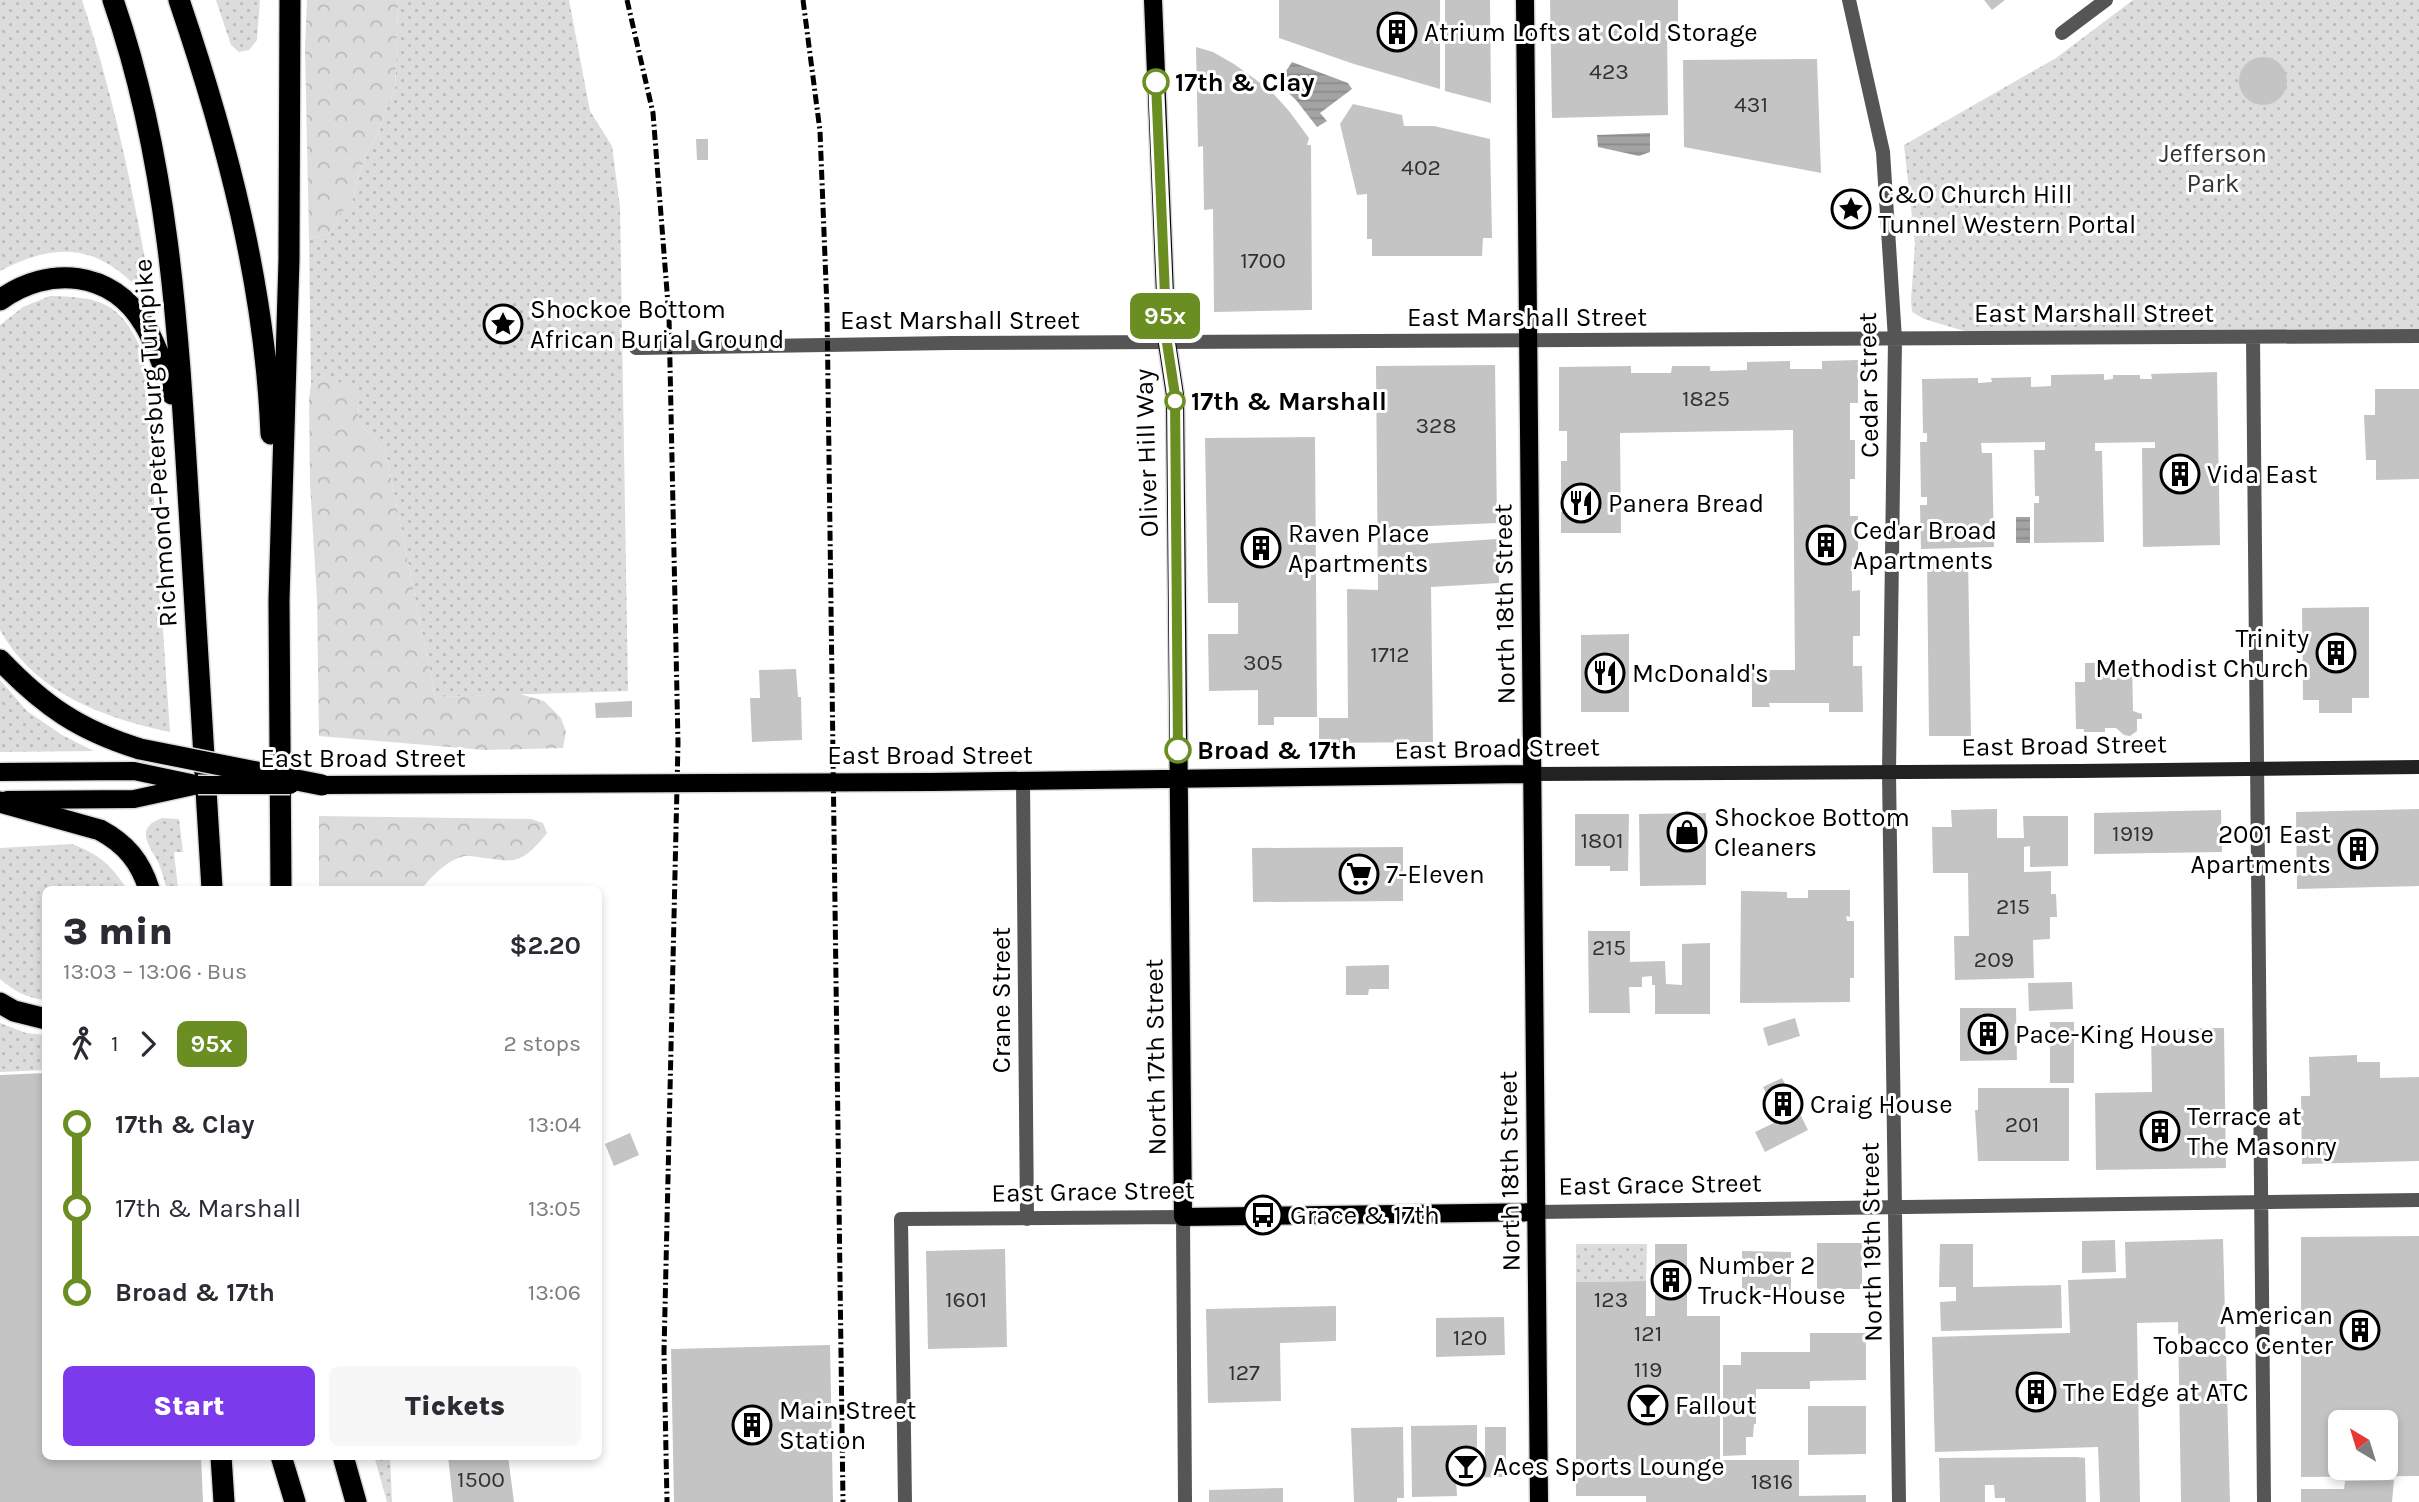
<!DOCTYPE html>
<meta charset="utf-8">
<style>
body{margin:0;font-family:Karla,sans-serif;background:#f7f7f7;color:#2b2b33;height:100vh;display:flex;flex-direction:column;font-size:26px;white-space:nowrap}
*{box-sizing:border-box;margin:0}
p{font-size:23px;color:#7c7c81}
.icon{flex:none;width:38px;height:38px;fill:none;stroke:currentColor;stroke-width:2;stroke-linecap:round;stroke-linejoin:round}
.map{position:relative;flex:1;overflow:hidden}
.panel{position:absolute;left:42px;top:886px;width:560px;height:574px;display:flex;flex-direction:column;background:#fff;border-radius:10px;box-shadow:0 4px 10px #0003}
.panel>*{flex:none}
.badge{padding:0 14px;border-radius:10px;font-size:24px;line-height:46px}
.needle{width:46px;rotate:322deg}
.tools{position:absolute;left:2328px;top:1410px;display:grid;gap:14px}
.tools a{display:grid;place-items:center;width:70px;height:70px;border-radius:10px;background:#fff;box-shadow:0 4px 10px #0003;font-size:35px}
.map>.badge{position:absolute;translate:-50% -50%;box-shadow:0 0 0 4px #fff}
.legs{display:flex;align-items:center;gap:10px;height:77px;padding:0 21px;font-size:23px}
.legs p{margin-inline-start:auto}
.summary{display:flex;align-items:center;justify-content:space-between;height:119px;padding:0 21px}
h1{font-size:38px;font-weight:800;line-height:52px}
.cta{display:flex;gap:14px;margin-top:auto;padding:14px 21px}
.cta a{flex:1;height:80px;border-radius:10px;background:#7c3aed;color:#fff;font-size:28px;font-weight:800;line-height:80px;text-align:center}
.cta a+a{background:#f7f7f7;color:#2b2b33}
ul{padding:0 21px;list-style:none}
li{display:flex;align-items:center;gap:24px;height:84px;font-size:26px}
li i{display:grid;place-items:center;width:10px;height:100%;margin:0 9px;background:currentColor}
li i::after{content:'';width:18px;height:18px;margin:-9px;border:5px solid;border-radius:50%;background:#fff}
li p{margin-inline-start:auto}
li:first-child i{background:linear-gradient(#0000 50%,currentColor 0)}
li:last-child i{background:linear-gradient(currentColor 50%,#0000 0)}
.map>svg:first-child{display:block}
.grass{fill:url(#grass-dots)}
.forest{fill:url(#forest-crowns)}
.water{fill:url(#water-rules)}
.building{fill:#c4c4c4;fill-rule:evenodd}
.lines{fill:none;stroke-linecap:round;stroke-linejoin:round}
.primary-casing{stroke:#dbdbdb;stroke-width:21}
.highway-casing{stroke:#dbdbdb;stroke-width:24}
.street{stroke:#555;stroke-width:14}
.secondary{stroke:#222;stroke-width:14}
.primary{stroke:#000;stroke-width:18}
.highway{stroke:#000;stroke-width:21}
.rail{stroke:#000;stroke-width:5;stroke-dasharray:10 3.5 2 3.5;stroke-linecap:butt}
.primary-bridge-casing{stroke:#dbdbdb;stroke-width:21;stroke-linecap:butt}
.highway-bridge-casing{stroke:#dbdbdb;stroke-width:24;stroke-linecap:butt}
.primary-bridge{stroke:#000;stroke-width:18}
.highway-bridge{stroke:#000;stroke-width:21}
.line-1-casing{stroke:#fff;stroke-width:16}
.line-1{stroke:#6b8e23;stroke-width:10}
.stop-1-dot{fill:#fff;stroke:#6b8e23;stroke-width:3.5}
.labels{text-anchor:middle;stroke-width:6;stroke-linejoin:round;paint-order:stroke}
.number-label{font-size:23px;fill:#313131}
.poi-label{font-size:26px;fill:#000;stroke:#fff;text-anchor:start}
.stop-label{font-size:26px;font-weight:bold;fill:#000;stroke:#fff;text-anchor:start}
.park-label{font-size:26px;fill:#333;stroke:#fff}
.street-label{font-size:26px;fill:#000;stroke:#fff}
</style>
<div class="map">
<svg width="2419" height="1502" viewBox="0 0 2419 1502">
<defs>
<pattern id="grass-dots" width="8" height="8" patternUnits="userSpaceOnUse" patternTransform="scale(1.75)"><rect width="8" height="8" fill="#dcdcdc"/><path d="M2 2h.1M6 6h.1" fill="none" stroke="#bbb" stroke-width="1.8" stroke-linecap="round"/></pattern>
<pattern id="forest-crowns" width="20" height="18" patternUnits="userSpaceOnUse" patternTransform="scale(1.75)"><rect width="20" height="18" fill="#dcdcdc"/><path d="M2 6a3 3 0 1 1 6 0M12 15a3 3 0 1 1 6 0" fill="none" stroke="#bbb"/></pattern>
<pattern id="water-rules" width="6" height="5" patternUnits="userSpaceOnUse" patternTransform="scale(1.75)"><rect width="6" height="5" fill="#a3a3a3"/><path d="M0 2.5h6" fill="none" stroke="#8b8b8b"/></pattern>
</defs>
<rect width="100%" height="100%" fill="#fff"/>
<path class="grass" d="M0,0H82C115,100 136,203 153,306C108,249 66,236 0,271Z
M216,0H260L257,40L249,50L239,52L231,45Z
M398,0H569L590,111L612,146L620,207L628,691L435,697L386,453L359,422L358,400C340,384 336,376 311,384L309,239L330,233L340,213L352,204L357,180L368,149L377,136L386,108L395,91Z
M2133,0H2419V336L1988,338L1924,319L1912,312L1911,300L1915,244L1904,145L2056,58Z
M50,296C105,297 121,304 144,355L170,732C104,718 35,693 0,630V325L23,307Z
M0,680L27,711L62,735L94,751L0,752Z
M162,818L179,819L183,852H174L178,889H167C164,880 162,871 158,862C149,845 134,828 162,818Z
M72,844C100,855 110,864 127,889H46L45,1000C27,998 14,991 0,979V848Z
M0,1023L26,1033L45,1035V1070L0,1072Z
M1576,1244H1647L1646,1281L1576,1282Z
M374,1456H390L392,1502H387Z"/>
<path class="forest" d="M307,0H398L395,91L386,108L377,136L368,149L357,180L352,204L340,213L330,233L309,239L305,48Z
M323,380L336,381L351,386L358,400L359,422L386,453L435,697L520,694L544,701L561,718L566,732L563,748L485,750L319,736L317,599L310,484L309,399L311,384Z
M319,816L531,819L543,823L547,833C538,844 528,857 514,860C499,862 476,855 465,856C449,859 431,876 422,889H319Z"/>
<path class="water" d="M1292,62L1348,83L1352,89L1320,113L1327,121L1317,127L1296,100L1278,83Z
M1650,133V152L1639,156L1598,147L1597,135Z
M2016,517H2030V543H2016Z"/>
<path class="building" d="M1279,0H1440V89L1354,64L1279,38Z
M1445,0H1490L1491,103L1445,91Z
M1550,0H1678V24H1667L1668,115L1552,118Z
M1984,0H2005L1992,10Z
M1196,47L1213,52L1234,64L1270,90L1289,111L1309,138L1307,145H1311L1312,310L1214,312L1213,209L1204,210L1203,146L1198,147Z
M2239 81a24 24 0 1 1 48 0a24 24 0 1 1-48 0Z
M1817,59L1821,173L1684,147L1683,60Z
M1353,104L1402,115L1404,126H1434L1490,139L1492,238H1483L1482,256H1372V239H1367V194L1357,195L1340,124Z
M696,139H708V160H697Z
M573,336L574,345L565,346L564,337Z
M1858,360V403H1850V440H1855V479H1850V516H1858V557L1852,558V591L1860,590V636H1853V666H1862L1863,712H1829V703H1769L1770,707H1752V670H1795L1793,430L1620,433L1621,533H1561V512H1565V495H1561V461H1567V431H1559V367L1631,366V373H1671L1672,366H1710V371L1747,370V362L1790,361V369H1822V361Z
M1495,365L1497,523L1406,527V545L1497,539L1499,583L1431,587L1433,742L1319,743V718H1348L1347,589L1378,590L1376,366Z
M2217,372L2220,545L2143,547L2142,448H2155V442L2095,443V451H2102L2104,542L2034,543V503H2039V496H2035L2034,450H2045V442L1981,443L1982,453H1992L1994,547L1921,549L1920,505H1927V497H1921L1920,442H1927V433H1923L1922,379L1978,378V383L1992,382L1991,378L2031,377V387L2051,386V375L2104,374V380L2113,379V375H2140V379H2152L2151,374Z
M2375,389H2419V479L2376,480V460H2366L2364,415H2375Z
M1315,437L1317,717H1274V725H1258V690L1209,691L1208,634H1238V603H1208L1205,438Z
M1968,557L1971,736H1929L1927,558Z
M2369,607V698H2352V713H2319V700H2303L2302,608Z
M1629,634V712H1581V635Z
M2132,662L2133,711L2142,714V719H2137V731L2130,736L2124,735L2116,728H2105V732H2084V729H2076L2075,682H2085V663Z
M796,669L798,697H801L802,740L752,742L750,698H760L759,670Z
M632,701V717L596,718L595,703Z
M1205,744H1223V754H1205Z
M1997,809V838H2024L2023,816H2068V866L2030,867V846L2024,847V872L2051,871V894H2056L2057,917H2050V939L2033,940L2034,978L1955,980L1954,936H1969L1968,873H1933L1932,827H1952L1951,810Z
M2419,809V886L2297,889L2296,812Z
M2221,810L2222,852L2094,854V813Z
M1706,813V885L1640,886L1639,814Z
M1575,814H1629L1628,871H1610V866H1575Z
M1403,847V901L1253,902L1252,848Z
M1808,890H1850V917L1846,916L1847,921H1854V978H1850V1002L1740,1003L1741,891L1787,892V898H1808Z
M1588,931H1630V962L1665,961L1666,984L1682,985V944L1710,943V1014H1655V985H1652V976L1642,977V987H1629L1630,1013H1589Z
M1389,965V989H1369L1368,995H1346V966Z
M2072,982L2073,1009L2029,1011L2028,983Z
M1960,1008H2016L2017,1060L1960,1061Z
M1795,1018L1800,1036L1768,1046L1763,1028Z
M2050,1022H2074V1083H2050Z
M2224,1028L2226,1168L2096,1170L2095,1093L2152,1092L2151,1029Z
M2357,1055V1062H2380V1078L2419,1077V1161L2302,1164L2301,1096H2310L2309,1057Z
M46,1073V1456H201L203,1502H0V1075Z
M1782,1078L1808,1130L1765,1152L1755,1132L1780,1120L1763,1087Z
M1978,1088H2069V1161H1978L1975,1110H1978Z
M630,1133L639,1155L614,1166L605,1144Z
M2419,1236V1476L2301,1477V1237ZM2340,1423H2385V1468H2340Z
M2223,1239L2230,1502H2181L2178,1322L2137,1323L2140,1502H2100L2098,1447L1935,1452L1932,1337L2070,1333L2068,1280L2126,1278L2125,1242Z
M2115,1240L2116,1272L2082,1273V1241Z
M1817,1243H1862V1289H1817Z
M1655,1244H1687V1316H1720V1460H1799V1496L1866,1495V1502H1646V1496H1576V1282L1646,1281V1316H1655Z
M1940,1244H1973V1287L2061,1285L2062,1328L1941,1331L1940,1302L1956,1301V1287H1939Z
M1005,1249L1007,1347L928,1349L926,1251Z
M1742,1251L1791,1252V1290H1742Z
M1336,1306V1341L1280,1343L1281,1401L1208,1403L1206,1309Z
M1504,1317L1505,1355L1436,1357V1318Z
M1810,1333H1866V1380L1810,1381V1389H1756V1424H1754L1753,1437H1746V1455L1723,1456V1365H1741V1352H1810Z
M830,1345L833,1502H674L671,1349Z
M1808,1406H1866V1454L1808,1455Z
M1477,1425V1463H1485V1427H1506V1463H1503V1477L1456,1478L1457,1496L1412,1497L1411,1426Z
M1403,1427L1404,1498H1397V1502H1354L1351,1428Z
M448,1456H508L514,1502H453Z
M2077,1457L2085,1458L2086,1502H2005V1498H1995L1994,1485H1985V1502H1940L1939,1458Z
M2394,1480L2392,1502H2301V1489H2344L2345,1481Z
M1283,1488V1502H1209V1490Z"/>
<g class="lines">
<defs>
<path id="primary" d="M1153,0L1167,343L1175,395L1183,1217L1536,1212
M1525,0L1539,1502
M0,772L134,771L191,783
M322,785L932,782L1532,774
M7,800L134,799L198,785"/>
<path id="highway" d="M113,0C168,158 178,326 188,492C196,624 204,757 212,889
M179,0C227,141 265,285 271,434
M0,300C48,265 112,270 144,324C157,345 165,370 172,394
M0,660C44,706 79,730 140,749
M0,802L100,830C126,844 140,861 149,889
M281,889L279,600L289,259L290,0
M0,1003L14,1011L46,1019
M221,1456L224,1502
M281,1456L295,1502
M343,1456L356,1502"/>
</defs>
<use href="#primary" class="primary-casing"/>
<use href="#highway" class="highway-casing"/>
<path class="street" d="M1849,0L1883,152L1895,339L1889,772L1899,1502
M2062,33L2106,0
M2253,337L2264,1502
M636,348L951,343L2419,336
M1023,781L1027,1219
M1536,1212L2419,1200
M905,1502L901,1219L1183,1217L1185,1502"/>
<path class="secondary" d="M1532,774L2079,771L2419,767"/>
<use href="#primary" class="primary"/>
<use href="#highway" class="highway"/>
<path class="rail" d="M627,0L653,113L669,317L678,743L664,1352L667,1502
M803,0L820,131L827,308L843,1502"/>
<defs>
<path id="primary-bridge" d="M198,785H290"/>
<path id="highway-bridge" d="M140,749L322,785"/>
</defs>
<use href="#primary-bridge" class="primary-bridge-casing"/>
<use href="#highway-bridge" class="highway-bridge-casing"/>
<use href="#primary-bridge" class="primary-bridge"/>
<use href="#highway-bridge" class="highway-bridge"/>
</g>
<g class="lines">
<defs>
<path id="line-1" d="M1156,82L1167,343L1175,395L1178,750"/>
</defs>
<use href="#line-1" class="line-1-casing"/>
<use href="#line-1" class="line-1"/>
</g>
<defs>
<symbol id="building-ring" viewBox="-11 -11 22 22"><circle r="9.5" fill="#fff" stroke="#000" stroke-width="1.5"/><path d="M-4-6H4V6H1V3H-1V6H-4ZM-2.5-4.3h1.7v1.8h-1.7ZM.8-4.3h1.7v1.8H.8ZM-2.5-1h1.7V.8h-1.7ZM.8-1h1.7V.8H.8Z" fill="#000"/></symbol>
<symbol id="sight-ring" viewBox="-11 -11 22 22"><circle r="9.5" fill="#fff" stroke="#000" stroke-width="1.5"/><path d="M0-6L1.8-2.2L6-1.7L2.9 1.2L3.7 5.4L0 3.3L-3.7 5.4L-2.9 1.2L-6-1.7L-1.8-2.2Z" fill="#000"/></symbol>
<symbol id="restaurant-ring" viewBox="-11 -11 22 22"><circle r="9.5" fill="#fff" stroke="#000" stroke-width="1.5"/><path d="M-5-6h1v4h1v-4h1v4h1v-4h1v5L-1.5 .5V6h-2V.5L-5-1ZM5-6V6H3V1.5H1.5Q1.5-4 5-6Z" fill="#000"/></symbol>
<symbol id="shop-ring" viewBox="-11 -11 22 22"><circle r="9.5" fill="#fff" stroke="#000" stroke-width="1.5"/><path d="M-5-2.5h2.3a2.7 3.5 0 0 1 5.4 0H5L5.5 6h-11ZM-1.5-2.5h3a1.5 2.3 0 0 0-3 0Z" fill="#000"/></symbol>
<symbol id="supermarket-ring" viewBox="-11 -11 22 22"><circle r="9.5" fill="#fff" stroke="#000" stroke-width="1.5"/><path d="M-6-5.5h2.5l.6 2H6L4.5 2H-2.5L-4.4-4H-6ZM-1.5 3.2a1.3 1.3 0 1 0 .1 0ZM3 3.2a1.3 1.3 0 1 0 .1 0Z" fill="#000"/></symbol>
<symbol id="bus-ring" viewBox="-11 -11 22 22"><circle r="9.5" fill="#fff" stroke="#000" stroke-width="1.5"/><path d="M-5-6H5V4H4V6H2V4H-2V6H-4V4H-5ZM-3.5-4V0h7V-4ZM-3.5 1.2v1.5H-2V1.2ZM2 1.2v1.5H3.5V1.2Z" fill="#000"/></symbol>
<symbol id="bar-ring" viewBox="-11 -11 22 22"><circle r="9.5" fill="#fff" stroke="#000" stroke-width="1.5"/><path d="M-6-5H6L.8 .8V4.5H3.5V6h-7V4.5H-.8V.8Z" fill="#000"/></symbol>
</defs>
<g fill-rule="evenodd">
<use href="#building-ring" x="1375" y="10" width="44" height="44"/>
<use href="#sight-ring" x="1829" y="187" width="44" height="44"/>
<use href="#sight-ring" x="481" y="302" width="44" height="44"/>
<use href="#building-ring" x="2158" y="452" width="44" height="44"/>
<use href="#restaurant-ring" x="1559" y="481" width="44" height="44"/>
<use href="#building-ring" x="1804" y="523" width="44" height="44"/>
<use href="#building-ring" x="1239" y="526" width="44" height="44"/>
<use href="#building-ring" x="2314" y="631" width="44" height="44"/>
<use href="#restaurant-ring" x="1583" y="651" width="44" height="44"/>
<use href="#shop-ring" x="1665" y="810" width="44" height="44"/>
<use href="#building-ring" x="2336" y="827" width="44" height="44"/>
<use href="#supermarket-ring" x="1337" y="852" width="44" height="44"/>
<use href="#building-ring" x="1966" y="1012" width="44" height="44"/>
<use href="#building-ring" x="1761" y="1082" width="44" height="44"/>
<use href="#building-ring" x="2138" y="1109" width="44" height="44"/>
<use href="#bus-ring" x="1241" y="1193" width="44" height="44"/>
<use href="#building-ring" x="1649" y="1258" width="44" height="44"/>
<use href="#building-ring" x="2338" y="1308" width="44" height="44"/>
<use href="#building-ring" x="2014" y="1370" width="44" height="44"/>
<use href="#bar-ring" x="1626" y="1383" width="44" height="44"/>
<use href="#building-ring" x="730" y="1403" width="44" height="44"/>
<use href="#bar-ring" x="1444" y="1444" width="44" height="44"/>
</g>
<g class="stop-1-dot">
<circle cx="1156" cy="82" r="12"/>
<circle cx="1175" cy="401" r="9"/>
<circle cx="1178" cy="750" r="12"/>
</g>
<g class="labels">
<g class="number-label">
<text x="1609" y="79">423</text>
<text x="1751" y="112">431</text>
<text x="1421" y="175">402</text>
<text x="1263" y="268">1700</text>
<text x="1706" y="406">1825</text>
<text x="1436" y="433">328</text>
<text x="1390" y="662">1712</text>
<text x="1263" y="670">305</text>
<text x="2133" y="841">1919</text>
<text x="1602" y="848">1801</text>
<text x="2013" y="914">215</text>
<text x="1609" y="955">215</text>
<text x="1994" y="967">209</text>
<text x="2022" y="1132">201</text>
<text x="966" y="1307">1601</text>
<text x="1611" y="1307">123</text>
<text x="1648" y="1341">121</text>
<text x="1470" y="1345">120</text>
<text x="1648" y="1377">119</text>
<text x="1244" y="1380">127</text>
<text x="481" y="1487">1500</text>
<text x="1772" y="1489">1816</text>
</g>
<g class="poi-label">
<text x="1424" y="41">Atrium Lofts at Cold Storage</text>
<text x="1878" y="203">C&amp;O Church Hill<tspan x="1878" dy="30">Tunnel Western Portal</tspan></text>
<text x="530" y="318">Shockoe Bottom<tspan x="530" dy="30">African Burial Ground</tspan></text>
<text x="2207" y="483">Vida East</text>
<text x="1608" y="512">Panera Bread</text>
<text x="1853" y="539">Cedar Broad<tspan x="1853" dy="30">Apartments</tspan></text>
<text x="1288" y="542">Raven Place<tspan x="1288" dy="30">Apartments</tspan></text>
<text x="2309" y="647" text-anchor="end">Trinity<tspan x="2309" dy="30">Methodist Church</tspan></text>
<text x="1632" y="682">McDonald's</text>
<text x="1714" y="826">Shockoe Bottom<tspan x="1714" dy="30">Cleaners</tspan></text>
<text x="2331" y="843" text-anchor="end">2001 East<tspan x="2331" dy="30">Apartments</tspan></text>
<text x="1386" y="883">7-Eleven</text>
<text x="2015" y="1043">Pace-King House</text>
<text x="1810" y="1113">Craig House</text>
<text x="2187" y="1125">Terrace at<tspan x="2187" dy="30">The Masonry</tspan></text>
<text x="1290" y="1224">Grace &amp; 17th</text>
<text x="1698" y="1274">Number 2<tspan x="1698" dy="30">Truck-House</tspan></text>
<text x="2333" y="1324" text-anchor="end">American<tspan x="2333" dy="30">Tobacco Center</tspan></text>
<text x="2063" y="1401">The Edge at ATC</text>
<text x="1675" y="1414">Fallout</text>
<text x="779" y="1419">Main Street<tspan x="779" dy="30">Station</tspan></text>
<text x="1493" y="1475">Aces Sports Lounge</text>
</g>
<g class="stop-label">
<text x="1175" y="91">17th &amp; Clay</text>
<text x="1191" y="410">17th &amp; Marshall</text>
<text x="1197" y="759">Broad &amp; 17th</text>
</g>
<g class="park-label">
<text x="2213" y="162">Jefferson<tspan x="2213" dy="30">Park</tspan></text>
</g>
<g class="street-label">
<text x="2094" y="322">East Marshall Street</text>
<text x="1527" y="326">East Marshall Street</text>
<text x="960" y="329">East Marshall Street</text>
<text transform="translate(1868 385) rotate(-91)" y="9">Cedar Street</text>
<text transform="translate(155 443) rotate(-94)" y="9">Richmond-Petersburg Turnpike</text>
<text transform="translate(1146 453) rotate(-92)" y="9">Oliver Hill Way</text>
<text transform="translate(1504 604) rotate(-91)" y="9">North 18th Street</text>
<text transform="translate(2064 745) rotate(-1)" y="9">East Broad Street</text>
<text transform="translate(1497 748) rotate(-1)" y="9">East Broad Street</text>
<text x="930" y="764">East Broad Street</text>
<text x="363" y="767">East Broad Street</text>
<text transform="translate(1001 1000) rotate(-90)" y="9">Crane Street</text>
<text transform="translate(1155 1057) rotate(-91)" y="9">North 17th Street</text>
<text transform="translate(1509 1171) rotate(-91)" y="9">North 18th Street</text>
<text transform="translate(1660 1184) rotate(-1)" y="9">East Grace Street</text>
<text transform="translate(1093 1191) rotate(-1)" y="9">East Grace Street</text>
<text transform="translate(1871 1242) rotate(-91)" y="9">North 19th Street</text>
</g>
</g>
</svg>
<div class="tools">
<a><svg class="needle" viewBox="-14 -14 28 28"><path d="M0-13l5 13h-10z" fill="#e53935"/><path d="M0 13l5-13h-10z" fill="#7c7c81"/></svg></a>
</div>
<b class="badge" style="left:1165px;top:316px;background:#6b8e23;color:#fff">95x</b>
<section class="panel">
<div class="summary"><div><h1>3 min</h1><p>13:03 – 13:06 · Bus</p></div><b>$2.20</b></div>
<div class="legs"><svg class="icon" aria-label="walk" viewBox="0 0 24 24"><circle cx="13" cy="4" r="2"/><path d="M13 8l-2 6 4 7M11 14l-3 7M7 12l3-4h3l4 4"/></svg>1<svg class="icon" aria-label="forward" viewBox="0 0 24 24"><path d="M9 5l7 7-7 7"/></svg><b class="badge" style="background:#6b8e23;color:#fff">95x</b><p>2 stops</p></div>
<ul>
<li><i style="color:#6b8e23"></i><b>17th &amp; Clay</b><p>13:04</p></li>
<li><i style="color:#6b8e23"></i><span>17th &amp; Marshall</span><p>13:05</p></li>
<li><i style="color:#6b8e23"></i><b>Broad &amp; 17th</b><p>13:06</p></li>
</ul>
<div class="cta"><a>Start</a><a>Tickets</a></div>
</section>
</div>
